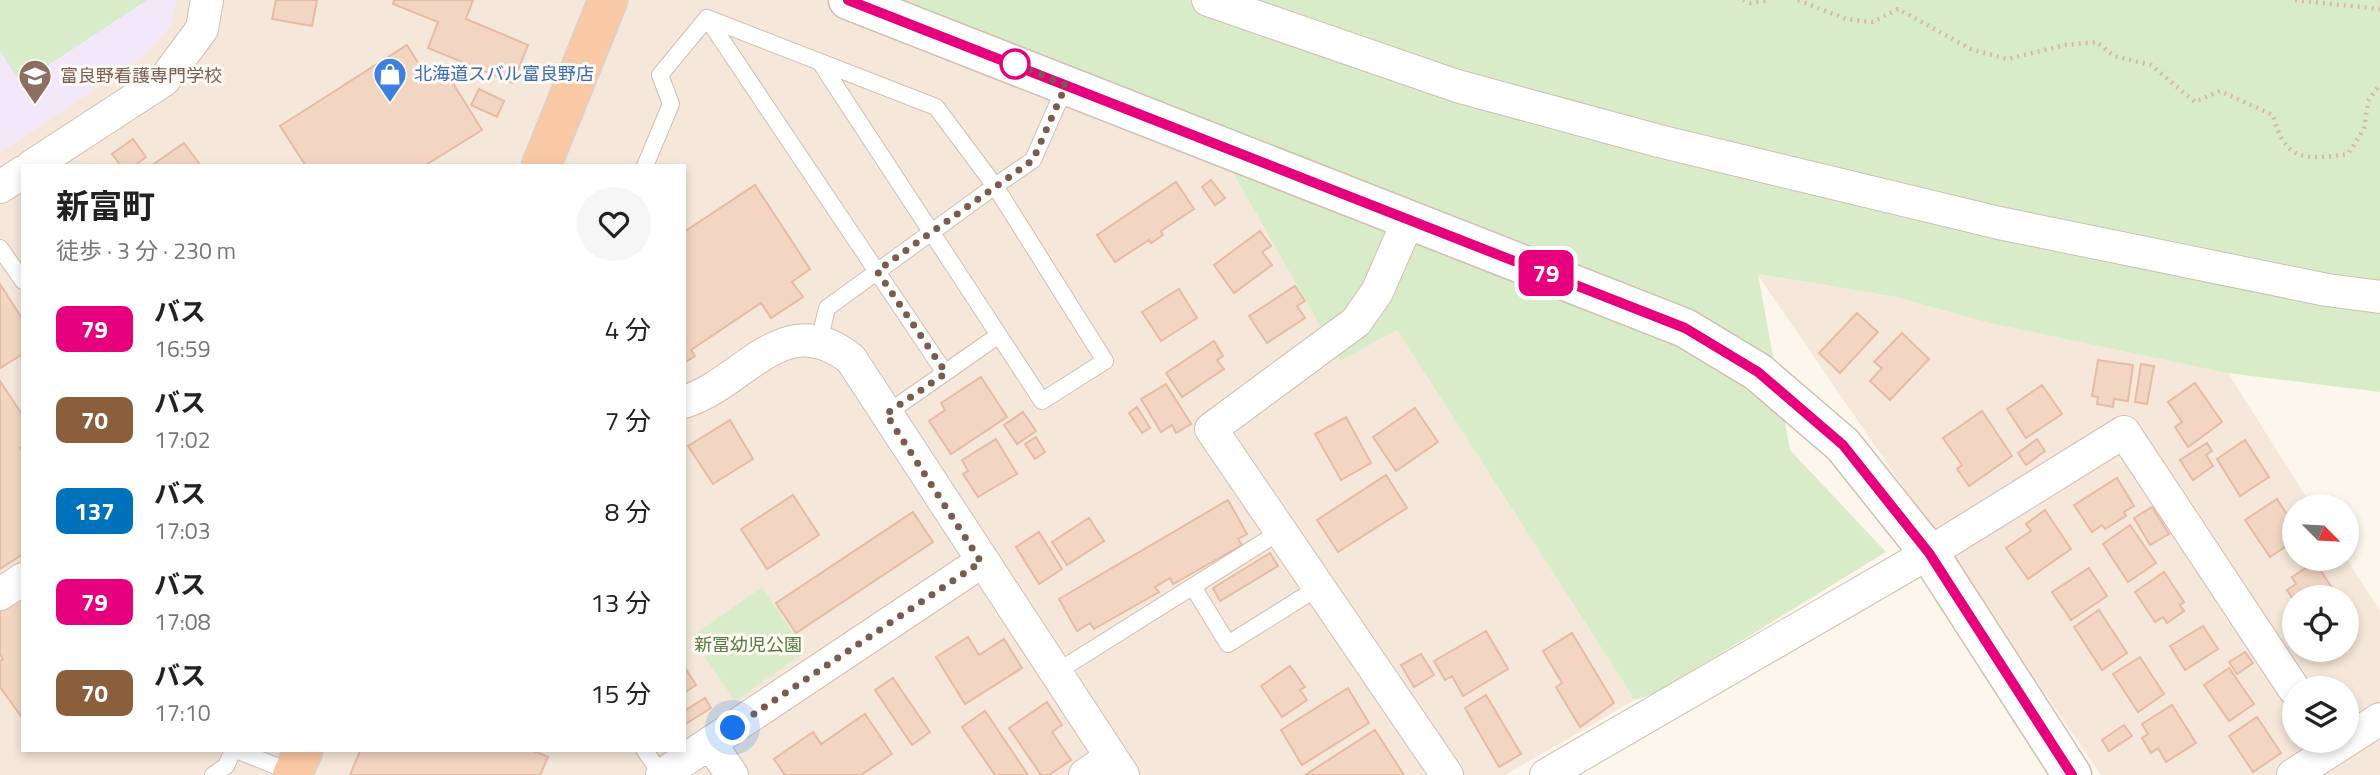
<!DOCTYPE html>
<html lang="ja">
<meta charset="utf-8">
<style>
body{margin:0;font-family:"Titillium Web","Noto Sans JP",sans-serif;background:#f6f6f6;color:#222;height:100vh;display:flex;flex-direction:column;font-size:26px;white-space:nowrap}
*{box-sizing:border-box;margin:0}
p{font-size:23px;color:#767676}
.icon{flex:none;width:38px;height:38px;fill:none;stroke:currentColor;stroke-width:2;stroke-linecap:round;stroke-linejoin:round}
.map{position:relative;flex:1;overflow:hidden}
.drawer{position:absolute;left:21px;top:164px;width:665px;height:588px;display:flex;flex-direction:column;background:#fff;border-radius:0px;box-shadow:0 4px 10px #0003}
.drawer>*{flex:none}
.badge{padding:0 14px;border-radius:10px;font-size:24px;line-height:46px}
.needle{width:46px;rotate:114deg}
.controls{position:absolute;left:2282px;top:494px;display:grid;gap:14px}
.controls a{display:grid;place-items:center;width:77px;height:77px;border-radius:50%;background:#fff;box-shadow:0 4px 10px #0003;font-size:35px}
.you{position:absolute;width:35px;height:35px;margin:-18px;border:5px solid #fff;border-radius:50%;background:#1a73e8;box-shadow:0 0 0 10px #1a73e833}
.map>.badge{position:absolute;translate:-50% -50%;box-shadow:0 0 0 4px #fff}
.round{display:grid;place-items:center;flex:none;width:74px;height:74px;border-radius:37px;background:#f6f6f6}
.overview{display:flex;align-items:center;justify-content:space-between;height:119px;padding:0 35px}
h1{font-size:33px;font-weight:700;line-height:52px}
ul{padding:0;list-style:none}
li{display:flex;align-items:center;gap:21px;height:91px;padding:0 35px}
li div{flex:1}
li b{display:block;font-size:26px}
li em{font-style:normal}
li .badge{min-width:77px;font-weight:700;text-align:center}
.map>svg:first-child{display:block}
.residential{fill:#f5e8da;fill-rule:evenodd}
.education{fill:#f3e8fa}
.green{fill:#d8ecc9}
.building{fill:#f3d5c3;stroke:#e6bba3;stroke-width:2}
.lines{fill:none;stroke-linecap:round;stroke-linejoin:round}
.service-casing{stroke:#d1beb0;stroke-width:18}
.minor-casing{stroke:#d1beb0;stroke-width:34}
.tertiary-casing{stroke:#d1beb0;stroke-width:41}
.trunk-casing{stroke:#dad1cd;stroke-width:41}
.path{stroke:#d9b8a5;stroke-width:4.5;stroke-dasharray:2 5;stroke-linecap:butt}
.service{stroke:#fff;stroke-width:16}
.minor{stroke:#fff;stroke-width:32}
.tertiary{stroke:#fff;stroke-width:38}
.trunk{stroke:#f9c8a4;stroke-width:38}
.line-casing{stroke:#fff;stroke-width:16}
.line{stroke:#e6007e;stroke-width:10}
.walk{stroke:#7a5c4d;stroke-width:7;stroke-dasharray:0 12.6}
.stop-dot{fill:#fff;stroke:#e6007e;stroke-width:3.5}
.labels{text-anchor:middle;stroke-width:6;stroke-linejoin:round;paint-order:stroke}
.shop-label{font-size:18px;fill:#366cbe;stroke:#fffaf3;text-anchor:start}
.education-label{font-size:18px;fill:#785e54;stroke:#fffaf3;text-anchor:start}
.park-label{font-size:18px;fill:#537a41;stroke:#fffaf3}
</style>
<div class="map">
<svg width="2380" height="775" viewBox="0 0 2380 775">
<rect width="100%" height="100%" fill="#fdf6ec"/>
<path class="residential" d="M0,0H848L1216,143L1340,361L1397,330L1635,700L1505,775H0ZM23,166H684V751H23Z
M1757,274L1896,297L1989,323L2228,373L2312,506H2294V558H2346L2380,611V775H2101ZM2294,597H2347V649H2294ZM2294,688H2347V740H2294Z"/>
<path class="education" d="M0,0H176L171,27L140,59L0,153Z"/>
<path class="green" d="M0,0H147L21,83L0,51Z
M848,0H2380V392L2227,373L1989,323L1896,297L1758,274L1790,450L1886,552L1658,692L1635,700L1397,330L1340,361L1216,143Z
M762,587L806,652L735,701L691,637Z"/>
<path class="building" d="M276,0H317L312,26L272,19Z
M394,0H473L466,19L528,45L513,83L428,48L438,22L393,4Z
M407,45L430,82L446,72L482,130L424,166H306L280,126Z
M479,89L504,101L497,117L471,105Z
M133,139L146,157L134,166H121L112,154Z
M184,143L201,166H151Z
M1211,180L1225,198L1215,205L1202,187Z
M1176,182L1194,209L1161,231L1163,235L1151,243L1149,240L1115,262L1097,235Z
M755,185L810,269L792,282L803,297L771,318L761,303L691,350L695,356L684,363V232Z
M1260,231L1271,246L1262,252L1272,265L1234,293L1214,265Z
M0,284L23,320V354L0,368Z
M1295,286L1305,301L1297,306L1305,318L1267,343L1249,316Z
M1179,289L1197,318L1161,341L1142,312Z
M1857,313L1878,332L1840,373L1819,353Z
M1902,333L1929,359L1890,400L1870,381L1882,368L1874,362Z
M1214,341L1223,356L1217,360L1224,369L1182,397L1166,373Z
M2098,360L2133,365L2128,401L2114,399L2113,407L2097,404L2098,397L2092,396Z
M2141,364L2154,366L2147,404L2135,402Z
M981,377L1007,417L951,454L929,421L945,410L941,403Z
M0,381L23,416V446L20,448L23,453V554L0,569Z
M2195,383L2222,422L2188,447L2175,427L2182,422L2168,402Z
M1166,384L1191,424L1176,433L1172,425L1161,432L1141,399Z
M2042,385L2062,414L2026,438L2007,409Z
M1137,407L1150,428L1142,433L1129,413Z
M1415,408L1438,442L1396,471L1373,437Z
M1982,411L2012,456L1969,486L1957,469L1962,465L1943,438Z
M1023,412L1036,431L1017,444L1004,425Z
M1346,417L1371,463L1341,480L1315,434Z
M730,420L753,459L713,484L688,446Z
M1036,437L1045,452L1035,459L1025,444Z
M996,439L1017,474L978,497L963,474L968,471L962,460Z
M2037,439L2045,451L2026,465L2018,453Z
M2245,440L2269,477L2240,496L2217,459Z
M2207,443L2212,451L2206,455L2213,466L2193,480L2180,460Z
M1386,475L1407,508L1338,552L1317,520Z
M2117,478L2134,506L2124,512L2126,516L2105,529L2102,525L2092,532L2074,505Z
M793,495L819,535L767,569L741,529Z
M2277,499L2294,526V541L2270,557L2245,520Z
M1228,500L1247,534L1238,539L1242,545L1173,584L1170,578L1155,587L1159,592L1094,629L1090,623L1077,631L1059,599Z
M2152,507L2169,534L2150,545L2134,518Z
M2045,510L2071,549L2028,579L2006,548L2031,531L2026,524Z
M913,512L933,542L796,633L776,603Z
M1089,518L1104,541L1067,565L1052,542Z
M2130,525L2156,563L2128,582L2103,544Z
M1039,532L1062,569L1039,584L1016,547Z
M1270,553L1278,566L1220,601L1213,588Z
M2315,562L2338,597H2294V601L2287,590L2296,584L2292,577Z
M2089,568L2107,596L2071,620L2052,592Z
M2164,572L2184,602L2180,605L2184,611L2167,623L2163,617L2155,622L2135,592Z
M23,593V719L0,687V661L3,659L0,654V608Z
M2099,610L2127,653L2102,670L2074,627Z
M2203,626L2218,649L2185,670L2170,646Z
M1486,631L1508,669L1463,696L1452,676L1445,680L1434,661Z
M1572,633L1614,703L1580,727L1556,687L1562,683L1543,651Z
M968,637L979,655L1004,639L1022,668L965,704L936,657Z
M2245,652L2253,663L2237,674L2229,662Z
M1421,654L1434,675L1414,687L1401,665Z
M2140,657L2164,694L2138,712L2113,674Z
M684,666L696,685L684,693Z
M1290,666L1305,687L1300,690L1307,700L1282,717L1261,686Z
M2229,668L2254,704L2229,721L2204,685Z
M893,678L930,732L912,745L875,690Z
M1348,688L1369,723L1302,765L1281,730Z
M1486,695L1521,754L1499,767L1465,708Z
M705,698L711,708L684,725V711Z
M1047,702L1062,725L1052,732L1071,760L1049,775H1041L1009,728Z
M2172,705L2196,743L2166,762L2158,748L2151,753L2142,738L2148,734L2142,724Z
M985,711L1028,775H995L962,727Z
M865,714L892,754L861,775H785L774,759L813,732L821,744Z
M2257,717L2281,753L2253,772L2229,736Z
M2124,725L2132,736L2109,751L2102,740Z
M1375,730L1404,775H1305Z
M360,751H534L548,757L540,775H350Z"/>
<g class="lines">
<defs>
<path id="service" d="M707,18L945,373
M820,62L1042,401L1105,361L995,186L1033,160L1066,85
M645,166L671,104L660,75L707,18L936,107L995,186L827,308L819,342
M0,248L23,281
M886,414L999,335
M1193,587L1228,644L1319,587
M1055,673L1281,531
M239,751L293,773
M645,751L662,775
M213,775L226,766L233,751"/>
<path id="minor" d="M1208,0L1457,86L1659,141L1999,223L2327,290L2380,297
M32,166L164,80L202,29L207,0
M0,187L23,172
M1409,219L1377,292L1356,322L1211,429L1447,775
M684,402C745,383 784,305 851,359L1123,775
M0,594L23,579
M710,743L732,775
M662,775L981,562
M1085,775L1111,757
M1546,775L1929,553L2124,432L2294,689
M2293,775L2380,719"/>
<path id="tertiary" d="M848,0L1685,328L1758,372L1843,445L1929,553L2072,775"/>
<path id="trunk" d="M541,166L608,0
M292,775L303,751"/>
</defs>
<use href="#service" class="service-casing"/>
<use href="#minor" class="minor-casing"/>
<use href="#tertiary" class="tertiary-casing"/>
<use href="#trunk" class="trunk-casing"/>
<path class="path" d="M1743,0L1750,3L1770,0
M1798,0L1846,19L1873,22L1898,9L1971,49L2007,59L2065,45L2097,42L2114,56L2151,65L2195,102L2220,91L2273,115C2285,162 2305,160 2348,154L2364,129L2368,101L2380,84
M2295,0L2380,9"/>
<use href="#service" class="service"/>
<use href="#minor" class="minor"/>
<use href="#tertiary" class="tertiary"/>
<use href="#trunk" class="trunk"/>
</g>
<g class="lines">
<defs>
<path id="line" d="M848,0L1685,328L1758,372L1843,445L1929,553L2072,775"/>
</defs>
<use href="#line" class="line-casing"/>
<use href="#line" class="line"/>
<path class="walk" d="M733,728L981,562L886,414L946,373L877,271L1033,160L1066,85L1015,64"/>
</g>
<defs>
<symbol id="shop-pin" viewBox="-11 -11 22 30"><path d="M0 17L-7.5 6A9.5 9.5 0 1 1 7.5 6Z" fill="#3f7fe0" stroke="#fffaf3"/><path d="M-5-2.5h2.3a2.7 3.5 0 0 1 5.4 0H5L5.5 6h-11ZM-1.5-2.5h3a1.5 2.3 0 0 0-3 0Z" fill="#fff"/></symbol>
<symbol id="school-pin" viewBox="-11 -11 22 30"><path d="M0 17L-7.5 6A9.5 9.5 0 1 1 7.5 6Z" fill="#8d6e63" stroke="#fffaf3"/><path d="M0-5L7-2L0 1L-7-2ZM-4 1L0 2.5L4 1V4Q0 6-4 4Z" fill="#fff"/></symbol>
</defs>
<g fill-rule="evenodd">
<use href="#shop-pin" x="371" y="55" width="38" height="52"/>
<use href="#school-pin" x="16" y="57" width="38" height="52"/>
</g>
<circle class="stop-dot" cx="1015" cy="64" r="14"/>
<g class="labels">
<g class="shop-label">
<text x="414" y="80">北海道スバル富良野店</text>
</g>
<g class="education-label">
<text x="60" y="82">富良野看護専門学校</text>
</g>
<g class="park-label">
<text x="748" y="651">新冨幼児公園</text>
</g>
</g>
</svg>
<div class="controls">
<a><svg class="needle" viewBox="-14 -14 28 28"><path d="M0-13l5 13h-10z" fill="#e53935"/><path d="M0 13l5-13h-10z" fill="#767676"/></svg></a>
<a><svg class="icon" aria-label="locate" viewBox="0 0 24 24"><circle cx="12" cy="12" r="6"/><path d="M12 2v4M12 18v4M2 12h4M18 12h4"/></svg></a>
<a><svg class="icon" aria-label="layers" viewBox="0 0 24 24"><path d="M12 4l9 5-9 5-9-5zM3 14l9 5 9-5"/></svg></a>
</div>
<div class="you" style="left:733px;top:728px"></div>
<b class="badge" style="left:1546px;top:273px;background:#e6007e;color:#fff">79</b>
<section class="drawer">
<div class="overview"><div><h1>新富町</h1><p>徒歩 · 3 分 · 230 m</p></div><a class="round"><svg class="icon" aria-label="heart" viewBox="0 0 24 24"><path d="M12 20l-8-8c-3-5 5-10 8-4 3-6 11-1 8 4z"/></svg></a></div>
<ul>
<li><span class="badge" style="background:#e6007e;color:#fff">79</span><div><b>バス</b><p>16:59</p></div><em>4 分</em></li>
<li><span class="badge" style="background:#8b5e3c;color:#fff">70</span><div><b>バス</b><p>17:02</p></div><em>7 分</em></li>
<li><span class="badge" style="background:#0072bc;color:#fff">137</span><div><b>バス</b><p>17:03</p></div><em>8 分</em></li>
<li><span class="badge" style="background:#e6007e;color:#fff">79</span><div><b>バス</b><p>17:08</p></div><em>13 分</em></li>
<li><span class="badge" style="background:#8b5e3c;color:#fff">70</span><div><b>バス</b><p>17:10</p></div><em>15 分</em></li>
</ul>
</section>
</div>
